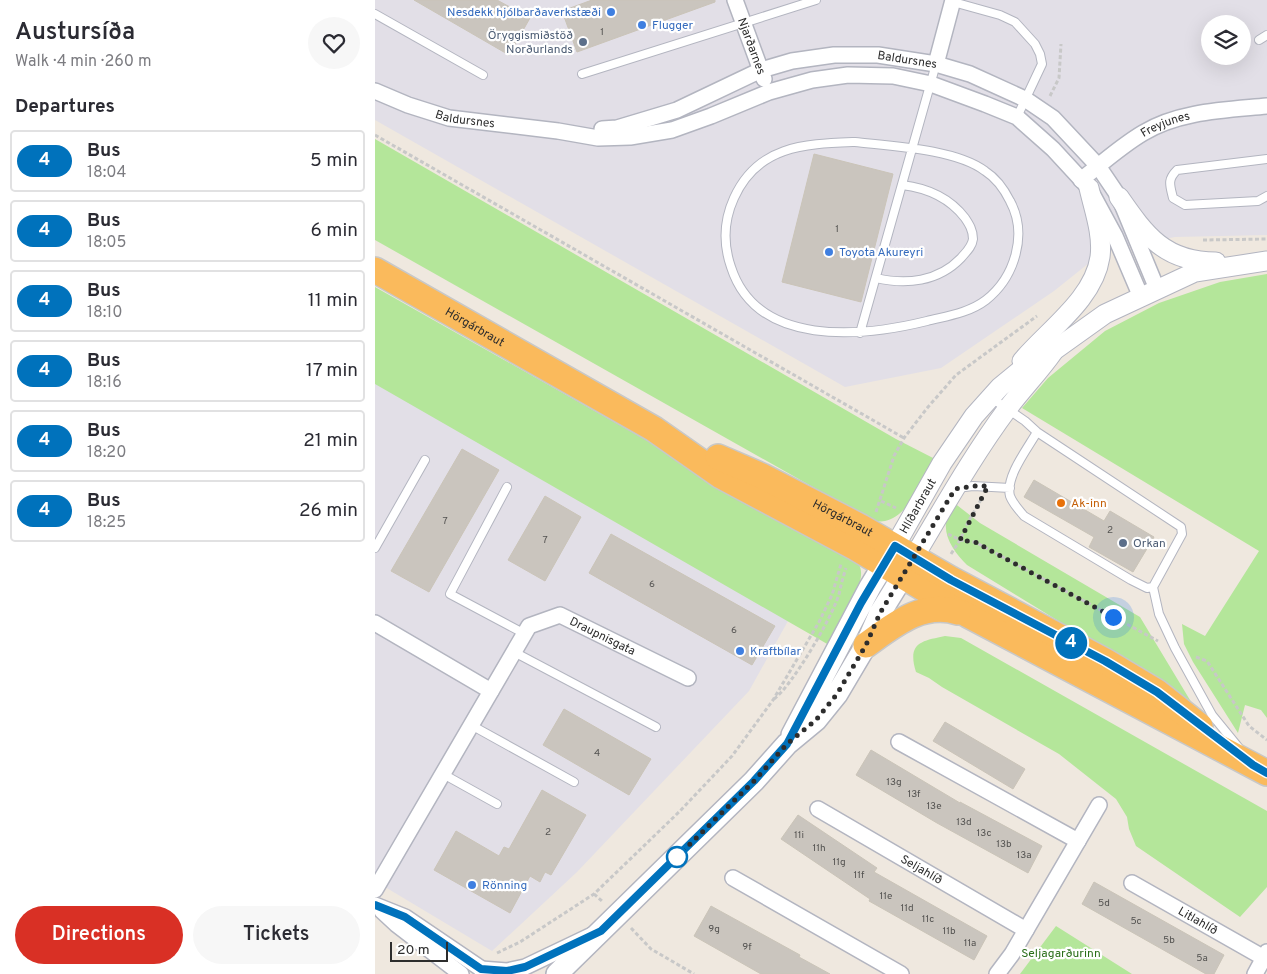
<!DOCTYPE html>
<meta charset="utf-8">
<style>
body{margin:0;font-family:Overpass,sans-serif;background:#f7f7f7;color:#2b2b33;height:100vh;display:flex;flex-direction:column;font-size:19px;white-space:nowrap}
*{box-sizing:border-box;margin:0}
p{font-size:16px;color:#7c7c81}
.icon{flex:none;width:28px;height:28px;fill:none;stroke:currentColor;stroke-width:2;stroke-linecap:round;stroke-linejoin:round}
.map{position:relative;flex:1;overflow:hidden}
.sheet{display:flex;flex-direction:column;background:#fff;width:375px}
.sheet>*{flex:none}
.badge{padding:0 10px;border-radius:16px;font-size:18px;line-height:32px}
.fabs{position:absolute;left:826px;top:15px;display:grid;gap:10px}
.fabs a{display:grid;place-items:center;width:50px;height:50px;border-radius:50%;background:#fff;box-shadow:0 5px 20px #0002;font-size:25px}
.scale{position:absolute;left:15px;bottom:12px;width:58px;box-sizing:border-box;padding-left:5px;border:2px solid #2d2d2d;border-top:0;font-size:14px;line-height:18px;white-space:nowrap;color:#2d2d2d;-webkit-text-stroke:4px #fff;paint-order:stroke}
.you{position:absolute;width:25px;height:25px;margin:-12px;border:4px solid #fff;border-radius:50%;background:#1a73e8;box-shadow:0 0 0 8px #1a73e833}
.map>.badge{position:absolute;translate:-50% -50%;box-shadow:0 0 0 2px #fff}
h2{padding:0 15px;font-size:19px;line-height:45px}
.round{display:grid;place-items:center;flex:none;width:52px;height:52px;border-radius:26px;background:#f7f7f7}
.overview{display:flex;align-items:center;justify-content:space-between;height:85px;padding:0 15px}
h1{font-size:24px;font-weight:600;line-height:38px}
.action{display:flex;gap:10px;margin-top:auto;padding:10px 15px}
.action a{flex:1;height:58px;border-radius:30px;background:#d93025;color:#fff;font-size:20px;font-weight:600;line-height:58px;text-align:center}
.action a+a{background:#f7f7f7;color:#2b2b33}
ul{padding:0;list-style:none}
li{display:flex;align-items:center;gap:15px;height:62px;margin:0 10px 8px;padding:0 5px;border:2px solid #e1e1e2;border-radius:5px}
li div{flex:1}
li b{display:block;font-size:19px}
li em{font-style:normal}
li .badge{min-width:55px;font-weight:700;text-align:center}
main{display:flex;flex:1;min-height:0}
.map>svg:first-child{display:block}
.industrial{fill:#e2dfe7;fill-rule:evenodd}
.green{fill:#b4e69a}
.building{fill:#cac5be;stroke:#cac4b8}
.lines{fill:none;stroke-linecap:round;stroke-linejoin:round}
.service-casing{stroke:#b3b5c0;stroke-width:10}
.minor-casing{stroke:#b3b5c0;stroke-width:18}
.tertiary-casing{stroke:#b3b5c0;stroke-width:21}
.secondary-casing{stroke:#b3b5c0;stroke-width:24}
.trunk-casing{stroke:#c8c8c8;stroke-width:28}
.path{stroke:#c8c8c8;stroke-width:3;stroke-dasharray:4 2.5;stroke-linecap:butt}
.service{stroke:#fff;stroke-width:8}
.minor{stroke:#fff;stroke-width:15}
.tertiary{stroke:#fff;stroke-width:19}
.secondary{stroke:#fff;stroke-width:21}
.trunk{stroke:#faba5c;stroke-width:25}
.line-casing{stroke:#fff;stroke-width:11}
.line{stroke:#0072bc;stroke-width:8}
.walk{stroke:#2d2d2d;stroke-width:5;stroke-dasharray:0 9}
.shop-dot{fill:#3f7fe0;stroke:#fff;stroke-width:2}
.service-dot{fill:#5c6f8a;stroke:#fff;stroke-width:2}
.food-dot{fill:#e8710a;stroke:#fff;stroke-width:2}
.stop-dot{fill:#fff;stroke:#0072bc;stroke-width:2.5}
.labels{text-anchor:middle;stroke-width:4.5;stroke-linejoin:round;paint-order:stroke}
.number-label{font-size:10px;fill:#545351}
.shop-label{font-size:12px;fill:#366cbe;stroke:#fff;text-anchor:start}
.service-label{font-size:12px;fill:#4e5e75;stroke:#fff;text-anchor:end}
.street-label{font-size:12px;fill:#2d2d2d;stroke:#fff}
.food-label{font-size:12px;fill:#c56008;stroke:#fff;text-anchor:start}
.park-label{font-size:12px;fill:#2a6e19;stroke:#fff}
</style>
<main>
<section class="sheet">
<div class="overview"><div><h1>Austursíða</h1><p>Walk · 4 min · 260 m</p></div><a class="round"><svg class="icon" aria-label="heart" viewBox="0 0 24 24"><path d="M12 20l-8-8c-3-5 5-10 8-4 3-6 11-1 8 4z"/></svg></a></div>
<h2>Departures</h2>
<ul>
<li><span class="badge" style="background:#0072bc;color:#fff">4</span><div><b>Bus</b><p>18:04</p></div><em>5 min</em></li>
<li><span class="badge" style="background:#0072bc;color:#fff">4</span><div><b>Bus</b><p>18:05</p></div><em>6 min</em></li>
<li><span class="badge" style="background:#0072bc;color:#fff">4</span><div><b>Bus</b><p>18:10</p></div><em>11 min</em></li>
<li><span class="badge" style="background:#0072bc;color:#fff">4</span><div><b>Bus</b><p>18:16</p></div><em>17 min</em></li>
<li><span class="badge" style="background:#0072bc;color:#fff">4</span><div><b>Bus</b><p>18:20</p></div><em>21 min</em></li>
<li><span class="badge" style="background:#0072bc;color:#fff">4</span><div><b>Bus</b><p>18:25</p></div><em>26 min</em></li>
</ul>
<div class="action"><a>Directions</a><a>Tickets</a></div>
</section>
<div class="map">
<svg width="892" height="974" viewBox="0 0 892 974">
<rect width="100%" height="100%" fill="#efe8df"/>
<path class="industrial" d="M0,0H892V235L800,237L729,251L679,291L566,368L470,387L0,120ZM835,24H868V56H835Z
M0,343L438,576L374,691L202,872L117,951L0,881Z"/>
<path class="green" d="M0,139L521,439L560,459C549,478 533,517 510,521C506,522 502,521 498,521L0,240Z
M892,274V718L886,710L870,705L863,733L818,662L809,644L807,624L830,636L884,551L647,408L673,378L730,331L784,303L845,282Z
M0,287L480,558C483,562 486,567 486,572C488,588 462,629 454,645L0,384Z
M578,502L605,523L765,617L821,710L744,658L592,565C581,554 569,539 571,522C572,516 576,508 578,502Z
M570,636L586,638L892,811V887L865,917L761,846L754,829L752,817L741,799L684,754L567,687L554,678L541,672C532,643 546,641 570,636Z
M681,926L757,974H645Z"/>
<path class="building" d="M39,0H122L155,18L134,55Z
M217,0H340V2L202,52L187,11Z
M439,154L518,174L486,302L407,282Z
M87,449L124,470L54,592L16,571Z
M659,480L729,521L735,511L779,537L758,572L714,547L719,537L649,497Z
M170,496L206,517L170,581L133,560Z
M236,534L400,626L377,665L214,573Z
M189,709L276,759L254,795L168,745Z
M570,722L650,769L638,789L558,741Z
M496,750L585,803V802L667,846L653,873L562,823L481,775Z
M167,790L211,815L176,875L170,872L165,882L155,876L135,913L59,870L81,831L124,856L129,847L134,849Z
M423,815L502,868L499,872L612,936L599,960L494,901L495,899L406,839Z
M719,882L849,955L839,974H831L707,904Z
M336,906L425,955L424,957L455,974H386L319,936Z"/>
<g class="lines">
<defs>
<path id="service" d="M578,2L625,15L640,22L660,44L665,54L667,64L642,117
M0,14L108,75
M884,40L892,35
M207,74L441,0
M480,142C516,146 581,149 610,171C621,178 629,189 635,201C653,234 640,277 611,300C594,313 572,316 552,321C487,337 382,348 356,267C348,244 349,220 359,198C383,145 430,144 480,142Z
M892,159L802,170C792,180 795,185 798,198L810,205L883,201L892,196
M501,278C531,285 563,282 586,258C591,252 597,247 598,239C598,230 594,224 590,218C574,197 552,188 527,185
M485,333L561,64
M615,397L650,421L662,432L806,527L807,534L778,587L772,588L756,580L649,516C644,510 638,504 635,496C630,477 653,448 662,432
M132,487L75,594L150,634
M582,488L598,486L635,488
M0,548L50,460
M778,587L784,614L800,648L837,715L864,748
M139,652L281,727
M96,725L199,782
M68,774L122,804"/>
<g id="minor">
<path id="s1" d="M360,0L389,79"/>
<path d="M561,64L578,0"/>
<path id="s2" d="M0,91L33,105L74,118L183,131L223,138L255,137L297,130L336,116L394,92L437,80L473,75L518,76L556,84L610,104L642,117L678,149L714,188L740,236L766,297"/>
<path id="s3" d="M227,129L242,128L302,110L386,70L417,61L459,55H503L561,64L595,74L650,99L678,118L723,166L744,197L782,289"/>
<path id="s4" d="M706,180C726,164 746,146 768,133C804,111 851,110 892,106"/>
<path d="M0,623L116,691"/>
<path d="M524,742L703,841"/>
<path id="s5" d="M443,809L651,930"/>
<path d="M358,878L526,974"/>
<path id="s6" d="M757,883L889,958"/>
<path id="s7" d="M0,890L154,626L185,615L313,678"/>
<path d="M0,905L30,917L114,974"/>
<path d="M7,911L21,924L86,974"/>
<path d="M106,969L132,971L150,967L217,935"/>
<path d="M622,974L637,954L724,805"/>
<path d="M880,974L892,952"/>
</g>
<g id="tertiary">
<path d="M744,197C771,236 790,262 841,262"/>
<path d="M647,361C673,330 719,299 725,257C728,234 719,210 714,188"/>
<path id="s8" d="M520,546L567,463L599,416L625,387L653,364L681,349L730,314L820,272L892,261"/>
<path d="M539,557C569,507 598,455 633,408C647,389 664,372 678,352"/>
</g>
<path id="secondary" d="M417,735L495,587L517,551
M182,974L379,781L412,744L441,720L462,694L491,645L505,613L536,563"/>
<g id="trunk">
<path id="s9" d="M0,270L279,429L346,476L481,548L593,615L892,773"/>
<path id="s10" d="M343,457L387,476L486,527L576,579L730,661L782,692L825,726"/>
<path d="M491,645C519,625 547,601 583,612"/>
</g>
</defs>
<use href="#service" class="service-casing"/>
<use href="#minor" class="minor-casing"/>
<use href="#tertiary" class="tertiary-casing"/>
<use href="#secondary" class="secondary-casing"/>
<use href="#trunk" class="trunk-casing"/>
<path class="path" d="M675,96L684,78L686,44
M0,135L529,438
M828,240L892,239
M506,501L521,508
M501,512L519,456L529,438L553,407L581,375L662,316
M573,534L585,540L600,542L783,641
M576,554L585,540L593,522L607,498
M821,657L832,661L874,726L892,740
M399,699C417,686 458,616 464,594C466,585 468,577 471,568
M219,894L228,902
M256,928L276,949L319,974
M122,953L145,942L219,894L305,811L357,756L398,700L444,622L457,595L466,564"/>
<use href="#service" class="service"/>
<use href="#minor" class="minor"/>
<use href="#tertiary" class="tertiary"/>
<use href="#secondary" class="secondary"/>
<use href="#trunk" class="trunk"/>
</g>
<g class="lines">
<defs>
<path id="line" d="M0,905L30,917L106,969L132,971L150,967L226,931L379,781L412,744L486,603L520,546L576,580L730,661L782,692L878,765L892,773"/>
</defs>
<use href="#line" class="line-casing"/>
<use href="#line" class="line"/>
<path class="walk" d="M302,857L379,781L412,744L441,720L462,694L491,645L505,613L580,489L598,486H613L585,540L600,542L738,617"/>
</g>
<g class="shop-dot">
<circle cx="236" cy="12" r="5"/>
<circle cx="267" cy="25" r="5"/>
<circle cx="454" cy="252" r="5"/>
<circle cx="365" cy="651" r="5"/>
<circle cx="97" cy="885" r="5"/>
</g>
<g class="service-dot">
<circle cx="208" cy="42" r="5"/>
<circle cx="748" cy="543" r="5"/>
</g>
<circle class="food-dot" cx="686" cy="503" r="5"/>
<circle class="stop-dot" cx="302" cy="857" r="10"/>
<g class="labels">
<g class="number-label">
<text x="227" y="35">1</text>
<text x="462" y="232">1</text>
<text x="70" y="524">7</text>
<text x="735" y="533">2</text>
<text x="170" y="543">7</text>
<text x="277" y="587">6</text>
<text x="359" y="633">6</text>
<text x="222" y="756">4</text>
<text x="519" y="785">13g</text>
<text x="539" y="797">13f</text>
<text x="559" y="809">13e</text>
<text x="589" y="825">13d</text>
<text x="173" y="835">2</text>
<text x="609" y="836">13c</text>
<text x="424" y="838">11i</text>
<text x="629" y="847">13b</text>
<text x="444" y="851">11h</text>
<text x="649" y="858">13a</text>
<text x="464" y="865">11g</text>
<text x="484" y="878">11f</text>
<text x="511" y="899">11e</text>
<text x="729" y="906">5d</text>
<text x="532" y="911">11d</text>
<text x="553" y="922">11c</text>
<text x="761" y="924">5c</text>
<text x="339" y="932">9g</text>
<text x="574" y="934">11b</text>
<text x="794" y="943">5b</text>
<text x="595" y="946">11a</text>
<text x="372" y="950">9f</text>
<text x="827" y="961">5a</text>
</g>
<g class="shop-label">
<text x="226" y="16" text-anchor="end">Nesdekk hjólbarðaverkstæði</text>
<text x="277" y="29">Flugger</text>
<text x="464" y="256">Toyota Akureyri</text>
<text x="375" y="655">Kraftbílar</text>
<text x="107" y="889">Rönning</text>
</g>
<g class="service-label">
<text x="198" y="39">Öryggismiðstöð<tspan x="198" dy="14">Norðurlands</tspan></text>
<text x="758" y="547" text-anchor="start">Orkan</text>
</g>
<g class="street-label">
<text dy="4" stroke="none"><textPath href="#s1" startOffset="49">Njarðarnes</textPath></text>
<text dy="4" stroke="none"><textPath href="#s3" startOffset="319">Baldursnes</textPath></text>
<text dy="4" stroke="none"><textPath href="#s2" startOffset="95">Baldursnes</textPath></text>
<text dy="4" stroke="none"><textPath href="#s4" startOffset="102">Freyjunes</textPath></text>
<text dy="4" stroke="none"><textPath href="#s9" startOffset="115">Hörgárbraut</textPath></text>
<text dy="4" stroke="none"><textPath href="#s8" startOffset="46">Hlíðarbraut</textPath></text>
<text dy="4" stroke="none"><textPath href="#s10" startOffset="139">Hörgárbraut</textPath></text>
<text dy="4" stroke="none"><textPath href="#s7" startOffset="386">Draupnisgata</textPath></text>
<text dy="4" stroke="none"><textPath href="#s5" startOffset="120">Seljahlíð</textPath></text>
<text dy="4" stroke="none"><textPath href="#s6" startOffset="76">Litlahlíð</textPath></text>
</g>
<g class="food-label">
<text x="696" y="507">Ak-inn</text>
</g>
<g class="park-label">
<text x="686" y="957">Seljagarðurinn</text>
</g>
</g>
</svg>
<div class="fabs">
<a><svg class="icon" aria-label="layers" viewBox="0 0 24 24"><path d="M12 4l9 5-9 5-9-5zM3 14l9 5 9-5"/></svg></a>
</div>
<div class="scale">20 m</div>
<div class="you" style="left:738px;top:617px"></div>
<b class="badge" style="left:696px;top:643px;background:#0072bc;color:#fff">4</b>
</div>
</main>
